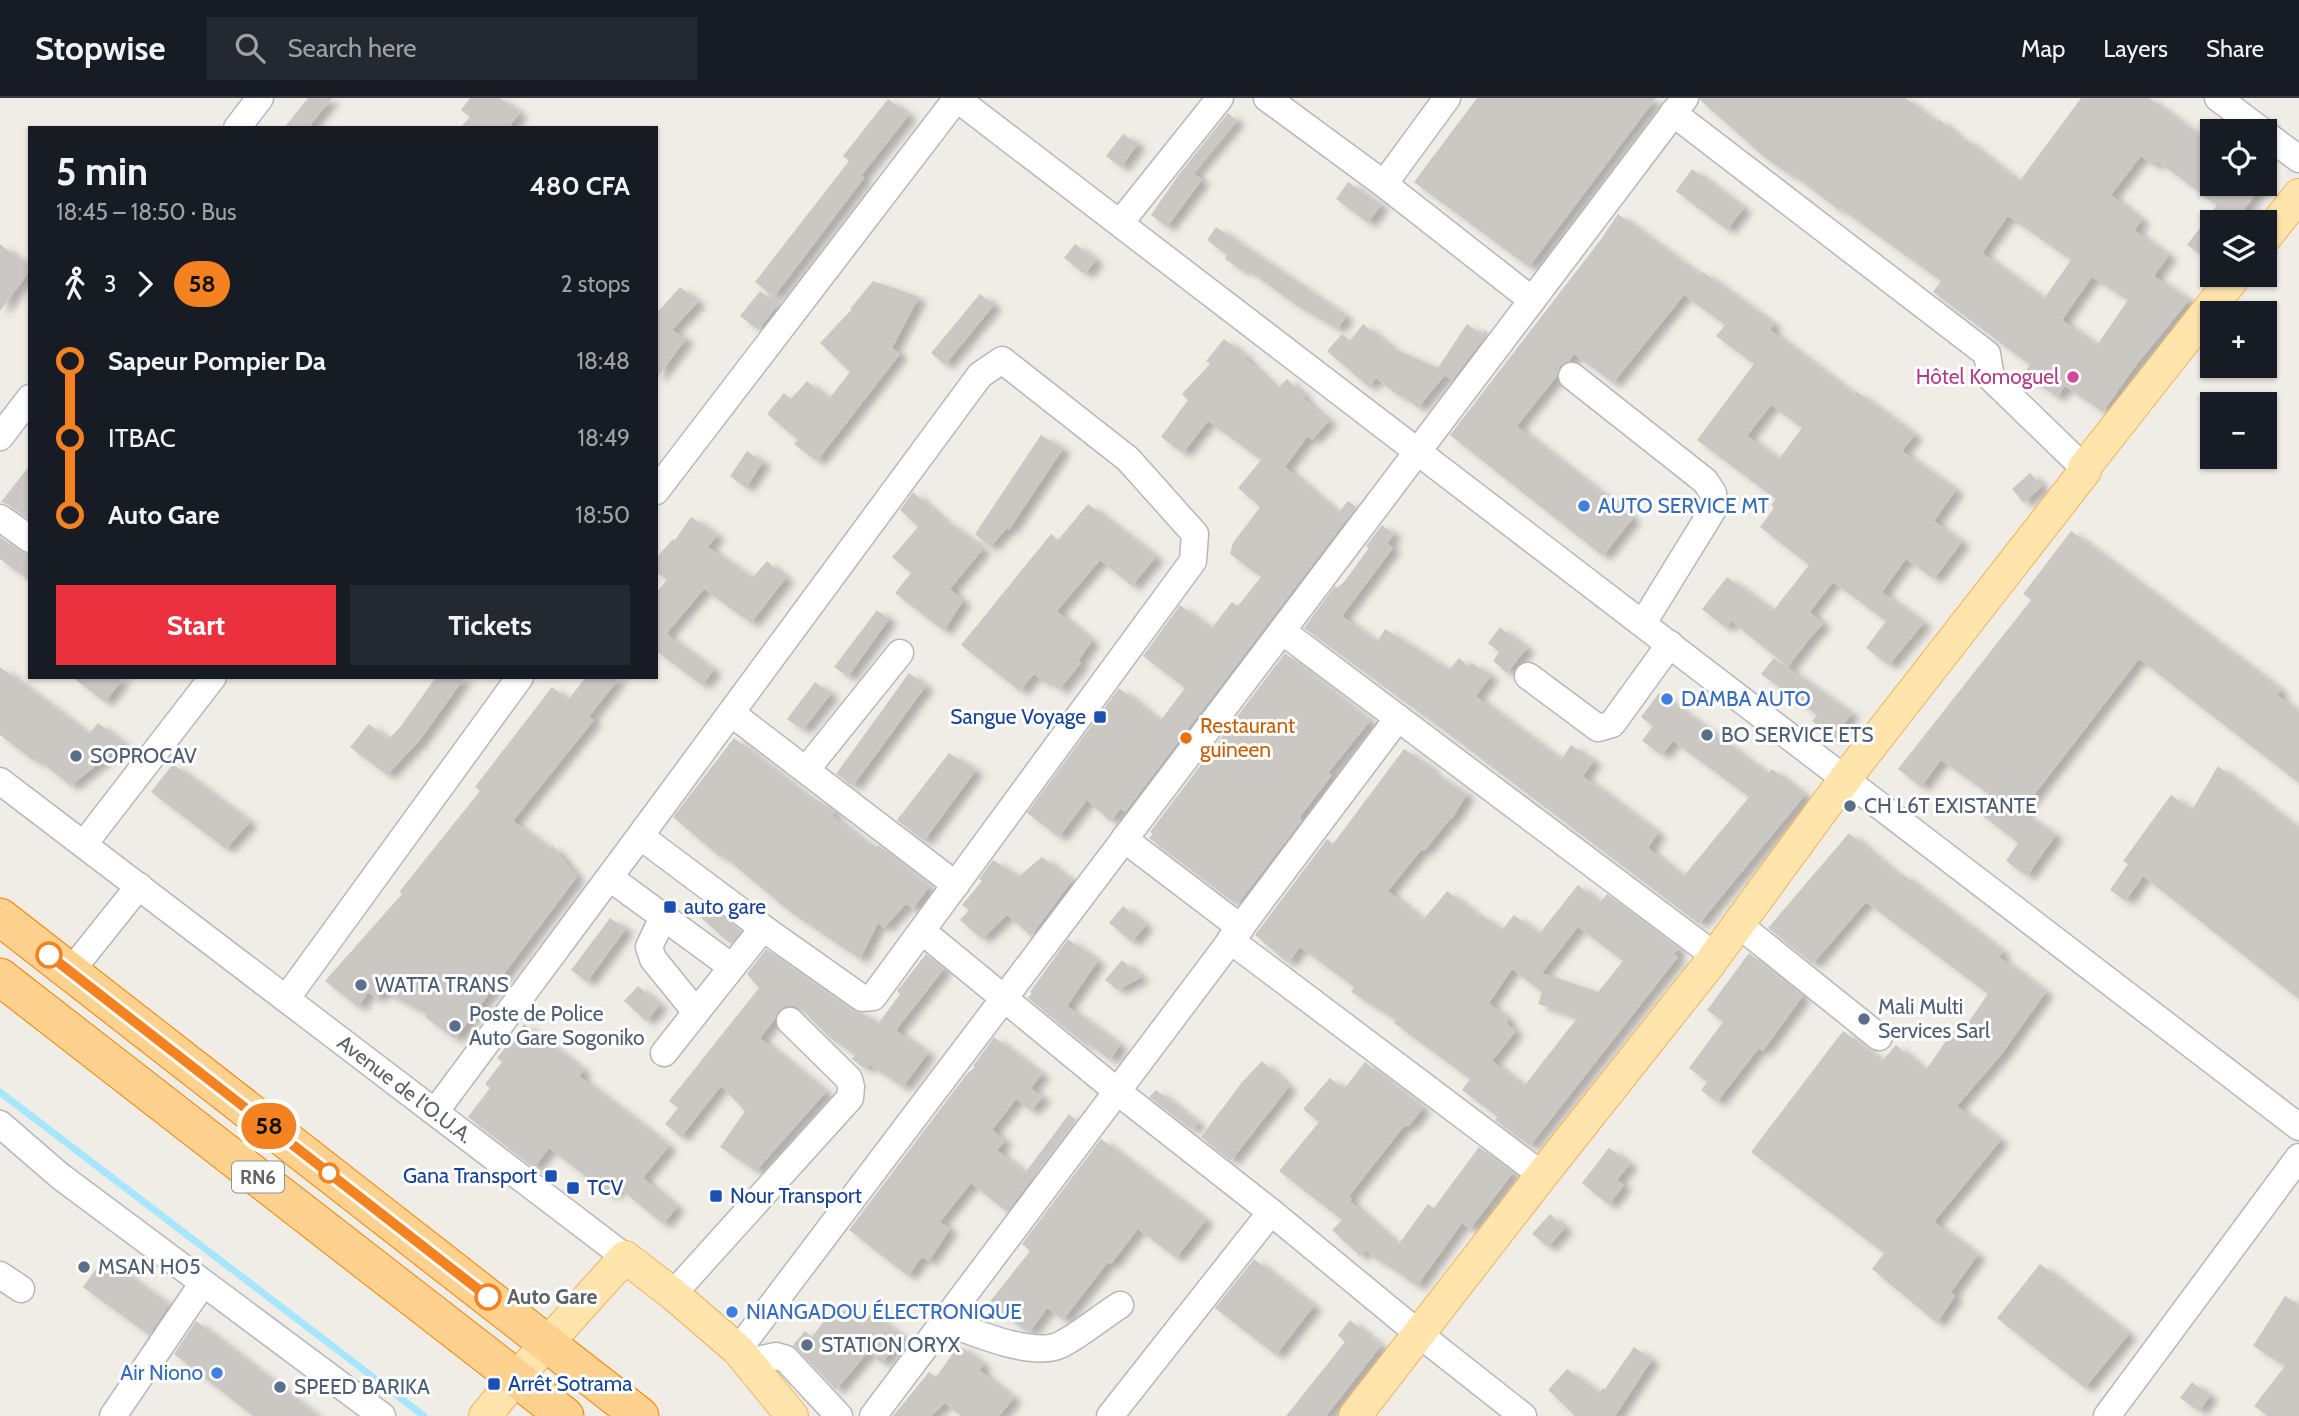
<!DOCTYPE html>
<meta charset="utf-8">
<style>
body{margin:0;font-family:Cabin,sans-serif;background:#242831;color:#f1f3f6;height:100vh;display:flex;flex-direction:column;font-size:26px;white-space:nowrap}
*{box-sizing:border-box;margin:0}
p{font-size:23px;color:#9ea1a6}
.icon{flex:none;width:38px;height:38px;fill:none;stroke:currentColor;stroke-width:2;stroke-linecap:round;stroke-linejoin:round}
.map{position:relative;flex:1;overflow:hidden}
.details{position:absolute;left:28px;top:28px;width:630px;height:553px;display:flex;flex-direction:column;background:#171b24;border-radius:0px;box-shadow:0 2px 5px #0004}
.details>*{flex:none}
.badge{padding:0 14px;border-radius:23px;font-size:24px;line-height:46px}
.controls{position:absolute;left:2200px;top:21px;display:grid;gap:14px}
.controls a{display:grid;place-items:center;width:77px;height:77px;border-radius:0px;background:#171b24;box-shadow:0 2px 5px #0004;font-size:35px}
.map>.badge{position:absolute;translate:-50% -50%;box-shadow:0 0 0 4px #fff}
.legs{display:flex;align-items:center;gap:10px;height:77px;padding:0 28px;font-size:23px}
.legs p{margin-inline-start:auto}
.overview{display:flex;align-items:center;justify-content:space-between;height:119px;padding:0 28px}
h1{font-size:38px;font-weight:700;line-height:52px}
.cta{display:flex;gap:14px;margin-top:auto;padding:14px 28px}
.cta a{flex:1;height:80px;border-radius:0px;background:#ec313e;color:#fff;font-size:28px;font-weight:700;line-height:80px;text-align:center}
.cta a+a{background:#242831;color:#f1f3f6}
ul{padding:0 28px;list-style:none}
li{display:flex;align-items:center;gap:24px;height:77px;font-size:26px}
li i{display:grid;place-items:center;width:10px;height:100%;margin:0 9px;background:currentColor}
li i::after{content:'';width:18px;height:18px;margin:-9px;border:5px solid;border-radius:50%;background:#171b24}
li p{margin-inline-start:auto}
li:first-child i{background:linear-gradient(#0000 50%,currentColor 0)}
li:last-child i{background:linear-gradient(currentColor 50%,#0000 0)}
header{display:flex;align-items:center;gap:42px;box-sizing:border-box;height:98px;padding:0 35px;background:#171b24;border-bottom:2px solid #363941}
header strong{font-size:33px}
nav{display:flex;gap:38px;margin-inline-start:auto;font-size:24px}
.search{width:490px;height:63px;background:#242831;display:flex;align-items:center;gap:18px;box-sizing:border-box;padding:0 24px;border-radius:0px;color:#9ea1a6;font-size:26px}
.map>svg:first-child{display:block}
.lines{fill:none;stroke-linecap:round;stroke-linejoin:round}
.stream{stroke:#a7e6ff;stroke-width:7}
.building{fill:#cbc7c2;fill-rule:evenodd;filter:url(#shadow)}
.minor-casing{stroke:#b3b8bb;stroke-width:29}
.major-casing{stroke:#f3b25c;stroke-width:34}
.highway-casing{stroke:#f68400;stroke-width:39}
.minor{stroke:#fff;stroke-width:26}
.major{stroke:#ffe5ac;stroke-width:32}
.highway{stroke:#fed18f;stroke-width:37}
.line-1-casing{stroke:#fff;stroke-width:16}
.line-1{stroke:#f58220;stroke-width:10}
.hotel-dot{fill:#d1479c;stroke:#fff;stroke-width:2.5}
.shop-dot{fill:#3f7fe0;stroke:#fff;stroke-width:2.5}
.transit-dot{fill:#1a4fb4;stroke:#fff;stroke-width:2.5}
.service-dot{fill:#5c6f8a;stroke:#fff;stroke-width:2.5}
.food-dot{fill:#e8710a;stroke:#fff;stroke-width:2.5}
.stop-1-dot{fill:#fff;stroke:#f58220;stroke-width:3.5}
.labels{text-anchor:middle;stroke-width:6;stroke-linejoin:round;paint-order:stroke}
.shield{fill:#fff;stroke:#8e9295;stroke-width:2}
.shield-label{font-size:19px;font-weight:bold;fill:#5e6367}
.hotel-label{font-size:21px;fill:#b23c85;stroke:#fff;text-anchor:end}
.shop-label{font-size:21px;fill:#366cbe;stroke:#fff;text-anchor:start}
.transit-label{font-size:21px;fill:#164399;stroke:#fff;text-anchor:start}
.food-label{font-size:21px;fill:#c56008;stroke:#fff;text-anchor:start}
.service-label{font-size:21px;fill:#4e5e75;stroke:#fff;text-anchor:start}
.street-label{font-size:21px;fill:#5e6367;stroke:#fff}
.stop-label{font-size:21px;font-weight:bold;fill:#5e6367;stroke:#fff;text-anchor:start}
</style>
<header>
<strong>Stopwise</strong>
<div class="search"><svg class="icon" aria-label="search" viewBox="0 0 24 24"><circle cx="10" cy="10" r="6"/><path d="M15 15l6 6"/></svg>Search here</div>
<nav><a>Map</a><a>Layers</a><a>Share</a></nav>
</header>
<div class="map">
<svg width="2299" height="1318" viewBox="0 0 2299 1318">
<defs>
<filter id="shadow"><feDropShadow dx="8" dy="4.5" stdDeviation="3.5" flood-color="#0004"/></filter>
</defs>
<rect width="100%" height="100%" fill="#f0ece6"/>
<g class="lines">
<path class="stream" d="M0,994L424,1318"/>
</g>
<path class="building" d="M308,0H332L308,30H284Z
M470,0H500L520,15L508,30H460L470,19L461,12Z
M1477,0H1656L1529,169L1414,84Z
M1700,0H1905L1937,25L1940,22L1963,43L1965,41L2019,84L2081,0H2149L2212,47V86H2263L2235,124H2212V165L2187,147L2217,107L2157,63L2153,67L2141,58L2111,97L2142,122L2134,132L2169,157L2154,178L2189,202L2133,271L2103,314L2065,288L2057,299L2023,276L2030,267L1933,194L1941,183L1840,110L1839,112L1792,76L1791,78L1763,58L1700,2ZM2008,118L2071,162L2044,201L1982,155ZM2092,179L2128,202L2097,247L2062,222Z
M888,1L909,17L861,78L864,80L774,199L755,184L849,63L843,58Z
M1228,15L1237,23L1193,75L1202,82L1167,129L1151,117L1177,79Z
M1123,36L1138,46L1121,69L1106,58Z
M1692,71L1744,110L1727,132L1676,93Z
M1348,84L1381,107L1368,125L1336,101Z
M1618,116L1700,177L1703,174L1774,226L1770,232L1855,297L1857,294L1915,337L1902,353L1956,392L1934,423L1962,444L1934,481L1906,461L1882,494L1924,525L1889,567L1866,550L1886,523L1833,484L1810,514L1823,526L1810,540L1788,569L1731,523L1726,530L1702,511L1727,479L1773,513L1809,467L1760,429L1774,410L1771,407L1776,401L1697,342L1754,266L1716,238L1725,227L1684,197L1613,285L1574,256L1569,263L1560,268L1557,278L1517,328L1633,420L1603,458L1450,337L1602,140ZM1771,307L1802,330L1779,361L1747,338Z
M1216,129L1346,218L1338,231L1296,207L1245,170L1243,173L1225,161L1227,157L1207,142Z
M0,146L30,169V173L0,213Z
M1075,146L1096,162L1085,176L1064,160Z
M873,183L919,199L892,250L900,256L817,363L794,346L798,342L767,316L784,295L791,301L807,283L828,302L850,274L820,245L852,211H850Z
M680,189L698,204L672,232L686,241L656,281V216Z
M760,193L778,207L758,232L740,218Z
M980,196L994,207L945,267L931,255Z
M1363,226L1392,250L1438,270L1467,226L1482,237L1485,232L1488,235L1452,282L1445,277L1418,310L1404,298L1402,300L1376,280L1369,289L1327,253L1342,236L1350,243Z
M1224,241L1247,259L1245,260L1277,291L1287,281L1305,298L1303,300L1329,323L1312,342L1308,338L1285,369L1338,415L1348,403L1356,409L1125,714L1121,711L1110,723L1087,702L1059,739L1027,715L1119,590L1160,623L1185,590L1143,558L1180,507L1211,531L1232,504L1238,508L1261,479L1230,456L1233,445L1260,409L1238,390L1261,362L1208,323L1183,355L1161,339L1188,302L1182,296L1210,266L1206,263Z
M1041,337L1063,351L1009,432L1007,430L990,449L975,436Z
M747,353L763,364L746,390L730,378Z
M30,367V416L27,420L9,407L1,404Z
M2030,375L2042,388L2024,405L2012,391Z
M913,394L950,428L951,426L983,451L950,491L963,503L944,533L895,495L911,475L892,459L918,429L900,412Z
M1088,406L1156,459L1132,488L1100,462L1057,513L1092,543L1078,563L1081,565L1059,592L1048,582L1045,585L1034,576L1020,593L961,547L1051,436L1058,442Z
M691,419L717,437L708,449L752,480L767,463L786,480L751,525L704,491L666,536L714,572L702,587L656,553V495L667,482L656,474V460L673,441L675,442Z
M1382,427L1394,436L1387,445L1393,450L1342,518L1377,544L1385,531L1449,572L1459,560L1469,569L1472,565L1491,578L1476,598L1561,662L1571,647L1594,663L1583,678L1658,735L1648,750L1683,779L1749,699L1673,643L1662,657L1642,643L1653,628L1641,619L1659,595L1768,676L1772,671L1805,697L1699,826L1450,637L1304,530L1335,488L1337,490L1344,484L1369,450L1366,448Z
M2071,433L2281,592L2277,597L2299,614V685L2139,561L2021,714L2056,737L2027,778L2006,763L2018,745L1977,713L1989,696L1941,662L1921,689L1898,671L2031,502L2023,496Z
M0,439L21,454L30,457V483L0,461Z
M877,512L889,521L848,579L834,569Z
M1500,529L1527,550L1507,575L1493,563L1499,554L1488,545Z
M1285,555L1370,623L1328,675L1332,677L1299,720L1302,722L1237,807L1149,740L1153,736L1150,734Z
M1774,560L1852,616L1833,640L1812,623L1817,617L1761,576Z
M0,569L89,636L98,625L123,645L71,688L36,660L34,663L0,637Z
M909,575L926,588L853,688L836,676Z
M72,579H124L105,604Z
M436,579H465L420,642L387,677L350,649L369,626L388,642L401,628Z
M586,579H620L589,619L594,622L513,723L550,751L552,747L577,779L455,941L425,919L427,916L383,893L377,901L368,894L358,909L325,883L402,796L399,794L480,693L475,689L552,589L568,602Z
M815,584L831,596L803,632L787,621Z
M734,640L815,704L817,701L834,714L832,717L868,746L870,744L876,749L878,747L929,789L913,811L906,806L884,830L878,825L860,861L789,813L722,757L720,759L673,719Z
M1404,651L1431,670L1429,672L1467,696L1452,721H1450L1424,753L1422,751L1388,793L1423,822L1447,793L1480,819L1482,817L1501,833L1514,817L1539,836L1578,787L1600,805L1607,796L1679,851L1674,856L1678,859L1530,1048L1495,1022L1498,1019L1462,992L1470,981L1394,925L1396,922L1351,894L1354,889L1300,849L1288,865L1255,837L1327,741L1333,746ZM1578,829L1623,863L1598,894L1542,875ZM1512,871L1542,894L1538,906L1578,919L1524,988L1492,963L1516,933L1506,925L1509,921L1489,905Z
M949,655L976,672L924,743L897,722Z
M173,666L250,724L226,751L151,694Z
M2218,668L2299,731V901L2143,778L2126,803L2110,792L2128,766L2123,763L2171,697L2192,712Z
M1849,735L1900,779L1902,776L2003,854L1999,859L2046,894L2001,957L1957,1008L2001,1042L1934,1124L1978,1157L1951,1194L1955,1198L1937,1225L1872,1171L1884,1155L1751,1054L1843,933L1882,963L1896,947L1925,973L1953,933L1958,939L1988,896L1866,804L1813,866L1768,830Z
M1042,759L1072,783L1031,838L1007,817L982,841L960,822L969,812L962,807L982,783L979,781L993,762L1018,779Z
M1123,808L1146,827L1132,844L1109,825Z
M709,809L741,833L731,846L700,819Z
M610,820L626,831L587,884L571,872Z
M1068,841L1098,863L1067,908L1120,947L1110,962L1089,946L1087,948L1028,900L1032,895L1030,894Z
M766,851L853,913L864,916L878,926L900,896L897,893L926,856L944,871L896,932L928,955L903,989L869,966L865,971L852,961L855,957L830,940L801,911L795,908H786L778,913L775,921L760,940L826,994L756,1073L720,1049L745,1013L721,988L681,1039L665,1026L678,1010L669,1003L759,890L747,876Z
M1749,855L1803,898L1763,953L1759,950L1717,1004L1701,992L1707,984L1689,970L1723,924L1707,912Z
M1122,862L1142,879L1118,892L1105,882Z
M638,888L660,907L646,923L624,903Z
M524,926L584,972L579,978L669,1048L643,1080L677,1109L663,1126L618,1089L611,1098L549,1050L534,1070L468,1019L490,990L485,986L502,964L497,960Z
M994,939L1042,976L1031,990L1043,999L1031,1013L1016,1001L992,1032L1005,1043L997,1052L1025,1075L1069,1016L1076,1022L1007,1114L971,1085L940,1124L950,1131L929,1163L922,1159L908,1178L849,1132L966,977L975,969L973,968Z
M1262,963L1289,989L1231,1063L1201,1039L1243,983Z
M1365,964L1423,1010L1408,1029L1405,1027L1349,1098L1352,1101L1350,1103L1398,1147L1428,1106L1434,1110L1479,1049L1513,1075L1470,1131L1462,1125L1417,1188L1380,1162L1378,1163L1366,1152L1360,1158L1332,1132L1342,1122L1279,1073L1319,1024L1303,1011L1330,980L1344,991Z
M1156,992L1198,1025L1192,1032L1149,999Z
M1101,1041L1206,1122L1176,1160L1138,1131L1111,1166L1108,1164L1063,1222L1047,1210L1030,1234L1026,1233L989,1205L1030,1153L1022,1146Z
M1609,1050L1630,1066L1617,1082L1624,1087L1609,1107L1582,1085Z
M1550,1116L1565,1130L1548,1149L1532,1136Z
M104,1160L169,1207L149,1237L83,1189Z
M1254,1161L1314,1208L1276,1257L1215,1210Z
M2040,1166L2129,1236L2085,1290L1997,1220Z
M2285,1198L2299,1207V1318H2268L2254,1308L2285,1268L2253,1248Z
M836,1207L862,1227L872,1215L903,1239L882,1265L868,1254L836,1292L793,1247L805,1233L812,1239Z
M1350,1222L1381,1248L1326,1318H1286L1345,1244L1338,1237Z
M196,1223L317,1318H253L174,1256Z
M959,1247L984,1267L979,1272L1014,1300L999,1318H961L945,1305L931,1318H893L929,1274L936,1279Z
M1634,1249L1652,1262L1615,1318H1575L1548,1292L1567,1271L1599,1295L1603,1290L1605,1291Z
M2192,1284L2210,1298L2199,1313L2180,1300Z"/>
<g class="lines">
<defs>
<g id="minor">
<path d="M956,0L2299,1029"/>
<path d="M1267,0L1384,86L1532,202"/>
<path d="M2218,0L2262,33"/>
<path d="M1673,15L1987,256L1991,280L2084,370"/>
<path d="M237,30L260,0"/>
<path d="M2264,35L2299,61"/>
<path d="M1384,86L1447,0"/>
<path d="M1120,125L1220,0"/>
<path d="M1572,278L1705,383L1713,395L1714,410L1643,525"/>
<path d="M0,339L30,300"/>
<path d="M656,393L957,0"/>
<path d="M0,420L30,441"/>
<path d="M1282,533L1715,858"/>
<path d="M1528,578L1598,630L1612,626L1670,546"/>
<path d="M731,615L956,787"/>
<path d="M806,672L900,555"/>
<path id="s1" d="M0,683L625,1159"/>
<path d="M1124,741L1241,830"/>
<path d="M84,746L213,579"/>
<path d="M610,780L732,869"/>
<path d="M663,819L649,849L653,861L696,914"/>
<path d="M1738,826L1879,939"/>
<path d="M922,833L1118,994L1271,1114L1419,1236L1523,1318"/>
<path d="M1230,842L1542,1077"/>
<path d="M71,873L139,788"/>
<path d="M286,901L520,579"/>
<path d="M664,955L763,830"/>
<path d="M435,1014L640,738L980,277L1002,262L1128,361L1195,436L1193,463L873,899L862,900L763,830L640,738"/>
<path d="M0,1026L60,1078L382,1318"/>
<path d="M0,1177L21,1191"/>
<path d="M673,1196L850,1000L851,989L849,981L790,923"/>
<path d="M943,1223C971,1233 1031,1260 1060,1247C1080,1237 1101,1219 1120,1207"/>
<path d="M738,1252L1685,0"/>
<path d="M748,1264L776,1258L786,1261L839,1318"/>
<path d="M113,1318L203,1185"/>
<path d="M873,1318L1398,620"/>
<path d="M1110,1318L1271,1114"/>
<path d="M2107,1318L2299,1059"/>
</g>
<path id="major" d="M2264,141L2299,97
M485,1318L516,1280L625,1159L673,1196L738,1252L792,1318
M1355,1318L1542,1077L1707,869L1845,681L2085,373L2084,370L2236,177"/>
<path id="highway" d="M0,819L640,1318
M0,879L565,1318"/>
</defs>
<use href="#minor" class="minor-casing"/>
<use href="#major" class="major-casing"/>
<use href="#highway" class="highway-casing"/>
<use href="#minor" class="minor"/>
<use href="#major" class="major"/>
<use href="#highway" class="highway"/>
</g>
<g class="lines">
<defs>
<path id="line-1" d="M49,857L488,1199"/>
</defs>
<use href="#line-1" class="line-1-casing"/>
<use href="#line-1" class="line-1"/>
</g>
<circle class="hotel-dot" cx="2073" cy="279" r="7"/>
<g class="shop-dot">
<circle cx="1584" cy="408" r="7"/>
<circle cx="1667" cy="601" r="7"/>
<circle cx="732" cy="1214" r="7"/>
<circle cx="217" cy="1275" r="7"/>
</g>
<g class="transit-dot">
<rect x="1093" y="612" width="14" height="14" rx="3.5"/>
<rect x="663" y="802" width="14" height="14" rx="3.5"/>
<rect x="544" y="1071" width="14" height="14" rx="3.5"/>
<rect x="566" y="1083" width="14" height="14" rx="3.5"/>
<rect x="709" y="1091" width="14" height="14" rx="3.5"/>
<rect x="487" y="1279" width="14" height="14" rx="3.5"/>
</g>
<g class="service-dot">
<circle cx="1707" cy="637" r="7"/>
<circle cx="76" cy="658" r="7"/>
<circle cx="1850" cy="708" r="7"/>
<circle cx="361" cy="887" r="7"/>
<circle cx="1864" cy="921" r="7"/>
<circle cx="455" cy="928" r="7"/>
<circle cx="84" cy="1169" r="7"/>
<circle cx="807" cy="1247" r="7"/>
<circle cx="280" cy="1289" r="7"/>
</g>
<circle class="food-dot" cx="1186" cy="640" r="7"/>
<g class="stop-1-dot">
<circle cx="49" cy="857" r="12"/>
<circle cx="329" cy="1075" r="9"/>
<circle cx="488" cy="1199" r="12"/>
</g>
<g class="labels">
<rect class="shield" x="232" y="1063.5" width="52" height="31" rx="5"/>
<g class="shield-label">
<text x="258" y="1086">RN6</text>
</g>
<g class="hotel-label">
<text x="2059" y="286">Hôtel Komoguel</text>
</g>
<g class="shop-label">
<text x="1598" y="415">AUTO SERVICE MT</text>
<text x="1681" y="608">DAMBA AUTO</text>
<text x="746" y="1221">NIANGADOU ÉLECTRONIQUE</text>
<text x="203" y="1282" text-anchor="end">Air Niono</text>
</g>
<g class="transit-label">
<text x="1086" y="626" text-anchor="end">Sangue Voyage</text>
<text x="684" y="816">auto gare</text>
<text x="537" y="1085" text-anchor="end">Gana Transport</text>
<text x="587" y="1097">TCV</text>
<text x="730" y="1105">Nour Transport</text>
<text x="508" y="1293">Arrêt Sotrama</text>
</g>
<g class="food-label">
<text x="1200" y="635">Restaurant<tspan x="1200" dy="24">guineen</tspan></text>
</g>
<g class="service-label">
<text x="1721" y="644">BO SERVICE ETS</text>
<text x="90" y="665">SOPROCAV</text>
<text x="1864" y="715">CH L6T EXISTANTE</text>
<text x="375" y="894">WATTA TRANS</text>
<text x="1878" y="916">Mali Multi<tspan x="1878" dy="24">Services Sarl</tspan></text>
<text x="469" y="923">Poste de Police<tspan x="469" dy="24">Auto Gare Sogoniko</tspan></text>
<text x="98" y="1176">MSAN H05</text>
<text x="821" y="1254">STATION ORYX</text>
<text x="294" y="1296">SPEED BARIKA</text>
</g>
<g class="street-label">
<text dy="7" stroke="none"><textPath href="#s1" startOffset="509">Avenue de l'O.U.A.</textPath></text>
</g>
<g class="stop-label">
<text x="507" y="1206">Auto Gare</text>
</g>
</g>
</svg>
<div class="controls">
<a><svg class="icon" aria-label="locate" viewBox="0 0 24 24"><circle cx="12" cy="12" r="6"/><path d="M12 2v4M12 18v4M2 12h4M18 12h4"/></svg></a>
<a><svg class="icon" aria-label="layers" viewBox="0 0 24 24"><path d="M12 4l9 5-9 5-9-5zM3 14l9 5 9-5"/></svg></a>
<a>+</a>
<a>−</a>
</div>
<b class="badge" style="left:269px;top:1028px;background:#f58220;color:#111">58</b>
<section class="details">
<div class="overview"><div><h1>5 min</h1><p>18:45 – 18:50 · Bus</p></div><b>480 CFA</b></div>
<div class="legs"><svg class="icon" aria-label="walk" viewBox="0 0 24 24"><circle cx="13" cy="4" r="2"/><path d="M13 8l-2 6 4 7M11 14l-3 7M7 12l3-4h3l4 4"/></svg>3<svg class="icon" aria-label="forward" viewBox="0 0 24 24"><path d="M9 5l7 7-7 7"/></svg><b class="badge" style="background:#f58220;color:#111">58</b><p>2 stops</p></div>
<ul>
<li><i style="color:#f58220"></i><b>Sapeur Pompier Da</b><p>18:48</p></li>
<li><i style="color:#f58220"></i><span>ITBAC</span><p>18:49</p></li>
<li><i style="color:#f58220"></i><b>Auto Gare</b><p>18:50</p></li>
</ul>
<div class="cta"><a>Start</a><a>Tickets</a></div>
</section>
</div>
